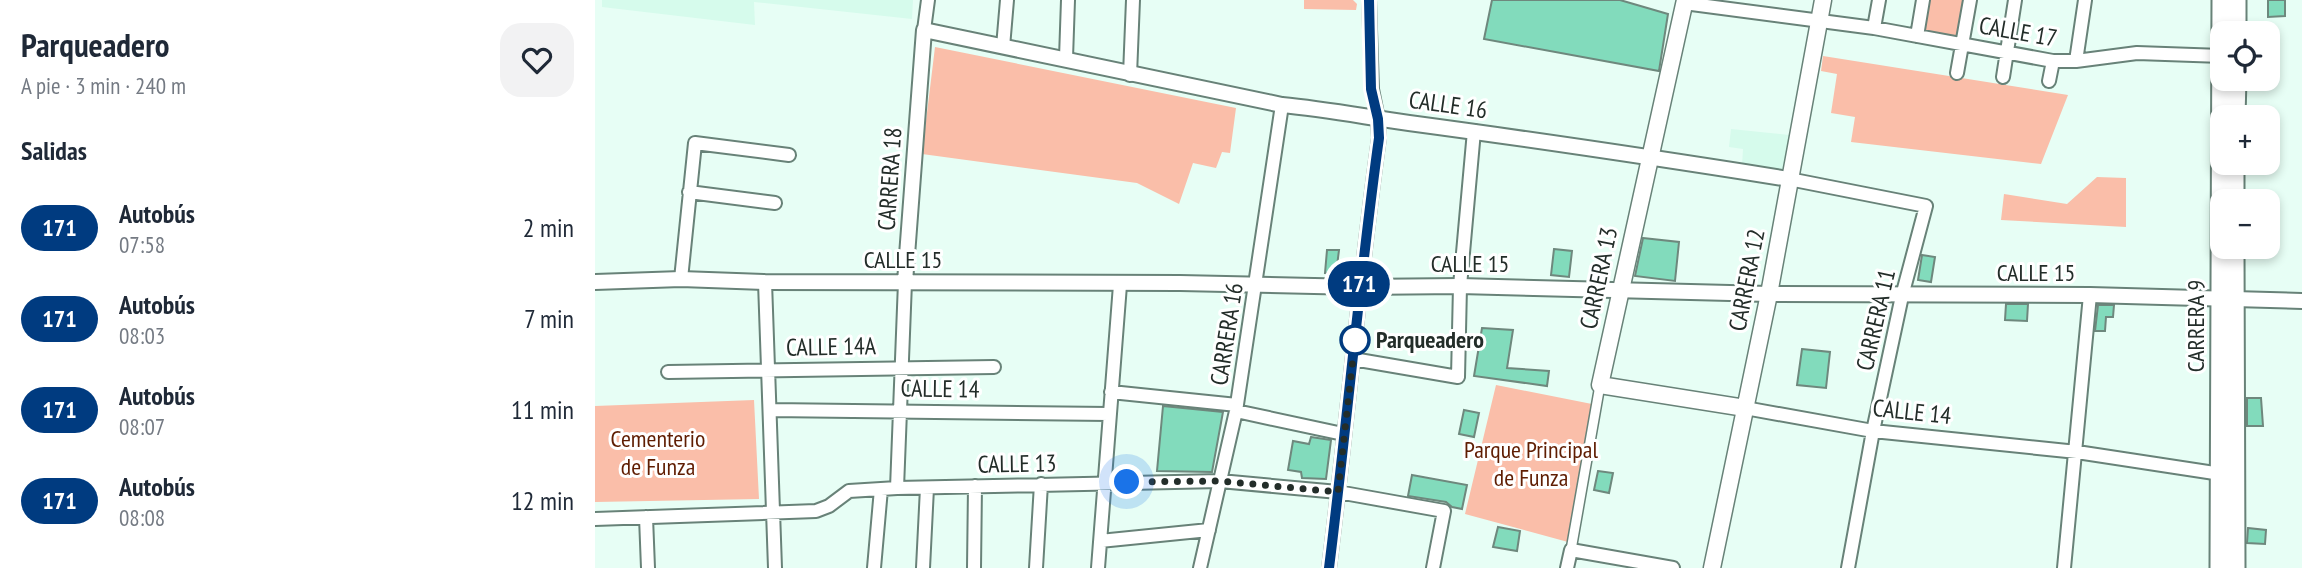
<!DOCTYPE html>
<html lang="es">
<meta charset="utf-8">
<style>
body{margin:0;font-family:"PT Sans Narrow",sans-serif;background:#f2f2f3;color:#1f2937;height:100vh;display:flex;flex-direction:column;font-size:26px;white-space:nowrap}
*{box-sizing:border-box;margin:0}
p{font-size:23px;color:#747a83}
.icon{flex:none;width:38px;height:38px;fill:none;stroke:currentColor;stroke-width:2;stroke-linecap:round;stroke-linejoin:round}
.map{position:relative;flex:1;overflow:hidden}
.panel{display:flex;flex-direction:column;background:#fff;width:595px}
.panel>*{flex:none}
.badge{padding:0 14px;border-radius:23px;font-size:24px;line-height:46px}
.fabs{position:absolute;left:1615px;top:21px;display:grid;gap:14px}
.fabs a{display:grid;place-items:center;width:70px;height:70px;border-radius:14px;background:#fff;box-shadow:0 4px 10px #0003;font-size:35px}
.you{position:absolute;width:35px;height:35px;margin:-18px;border:5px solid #fff;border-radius:50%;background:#1a73e8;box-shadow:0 0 0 10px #1a73e833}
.map>.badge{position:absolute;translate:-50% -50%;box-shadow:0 0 0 4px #fff}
h2{padding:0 21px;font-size:26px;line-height:63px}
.round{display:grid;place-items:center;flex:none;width:74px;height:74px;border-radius:21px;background:#f2f2f3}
.head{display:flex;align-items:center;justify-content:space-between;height:119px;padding:0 21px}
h1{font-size:33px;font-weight:800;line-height:52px}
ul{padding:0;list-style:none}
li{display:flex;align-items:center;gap:21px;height:91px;padding:0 21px}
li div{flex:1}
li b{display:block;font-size:26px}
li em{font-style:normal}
li .badge{min-width:77px;font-weight:700;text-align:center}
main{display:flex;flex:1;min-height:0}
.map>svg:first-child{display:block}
.built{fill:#d6fbec}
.green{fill:#fabea9}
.building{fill:#82dbbc;stroke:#6e887d;stroke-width:2}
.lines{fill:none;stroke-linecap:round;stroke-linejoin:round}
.pedestrian-casing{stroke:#688278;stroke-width:12}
.minor-casing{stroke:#688278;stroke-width:16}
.tertiary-casing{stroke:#688278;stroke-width:18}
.secondary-casing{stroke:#688278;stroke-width:19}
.primary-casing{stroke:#688278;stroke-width:23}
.pedestrian{stroke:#fff;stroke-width:9}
.minor{stroke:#fff;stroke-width:12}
.tertiary{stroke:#fff;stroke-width:14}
.secondary{stroke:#fff;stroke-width:16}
.primary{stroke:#fff;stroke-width:19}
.line-casing{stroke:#fff;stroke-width:16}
.line{stroke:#003b80;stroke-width:10}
.walk{stroke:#232d29;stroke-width:7;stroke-dasharray:0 12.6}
.stop-dot{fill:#fff;stroke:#003b80;stroke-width:3.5}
.labels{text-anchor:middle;stroke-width:6;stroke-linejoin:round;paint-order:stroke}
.street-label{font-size:24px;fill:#232d29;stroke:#fff}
.stop-label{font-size:24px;font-weight:bold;fill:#232d29;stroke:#fff;text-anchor:start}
.park-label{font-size:24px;fill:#5f1d02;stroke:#fff}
</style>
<main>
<section class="panel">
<div class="head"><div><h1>Parqueadero</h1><p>A pie · 3 min · 240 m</p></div><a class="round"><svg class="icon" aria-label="heart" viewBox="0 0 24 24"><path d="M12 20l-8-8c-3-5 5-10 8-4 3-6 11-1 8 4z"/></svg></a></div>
<h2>Salidas</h2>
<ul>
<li><span class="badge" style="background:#003b80;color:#fff">171</span><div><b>Autobús</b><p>07:58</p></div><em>2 min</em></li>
<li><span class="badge" style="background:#003b80;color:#fff">171</span><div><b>Autobús</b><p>08:03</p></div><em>7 min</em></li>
<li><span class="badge" style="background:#003b80;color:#fff">171</span><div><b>Autobús</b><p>08:07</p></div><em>11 min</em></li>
<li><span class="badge" style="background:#003b80;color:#fff">171</span><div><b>Autobús</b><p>08:08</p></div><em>12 min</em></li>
</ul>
</section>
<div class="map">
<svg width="1707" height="568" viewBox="0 0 1707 568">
<rect width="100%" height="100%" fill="#e7fef5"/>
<path class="built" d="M7,0H318L317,19L159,2L160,25L7,7Z
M1136,129L1194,135L1190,171L1147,166L1148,149L1134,147Z"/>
<path class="green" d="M709,0H758L762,4L761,10L709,9Z
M1335,0H1370L1363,37L1328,32Z
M340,47L641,108L635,153L627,152L621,168L598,163L584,204L542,183L327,154Z
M1228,56L1473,95L1446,164L1256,142L1260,117L1236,113L1242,74L1226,71Z
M1502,177L1531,178V227L1406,220L1409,194L1472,204Z
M901,385L1002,405L973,542L870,514Z
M159,400L164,499L0,502V406Z"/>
<path class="building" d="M897,0H1025L1073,14L1064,71L889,39Z
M1673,0H1690V16L1673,17Z
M1048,238L1084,242L1080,281L1040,276Z
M959,249L977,251L974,277L956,275Z
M732,250H744L741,274L730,273Z
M1327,255L1340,257L1336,282L1323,280Z
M1411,304H1433L1432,321L1410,320Z
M1503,305H1519L1518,317H1511L1510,331H1500Z
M887,328L918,330L912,368L954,371L952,386L879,376Z
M1207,349L1235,352L1231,388L1202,385Z
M1652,398H1666L1668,426H1652Z
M568,406L628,412L617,472L562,471Z
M869,410L884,413L879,437L864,434Z
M716,437L736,440L731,479L707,478L706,472L693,470L698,441L714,444Z
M1003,471L1018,473L1014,493L999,490Z
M817,475L872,485L867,509L857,507L851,502L813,496Z
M903,527L925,531L922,551L898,547Z
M1653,528L1671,530L1670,544L1652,543Z"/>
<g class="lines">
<defs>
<path id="pedestrian" d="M976,550L1005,385"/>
<path id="minor" d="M1089,3L1279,28L1458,61H1481L1542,53L1627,56
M1279,28L1284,0
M329,30L333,0
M1322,36L1328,0
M408,47L412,0
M471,58L473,0
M1481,61L1490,0
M1362,73L1375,0
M535,75L538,0
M1408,77L1420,0
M1454,81L1458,61
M1194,179L1331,206L1307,296L1278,431L1253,568
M94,192L180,203
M86,279L100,143L194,155
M170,282L180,568
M758,359L863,377L865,286L879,131
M73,372L399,367
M516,392L642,405
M1150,408L1278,431L1482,452L1626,474
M176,410L514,414
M641,411L748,434
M302,488L310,282
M51,517L53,568
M0,519L221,511L234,506L254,491L302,488L625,481L743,492L849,511L838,568
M505,541L614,530
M279,568L286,489
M328,568L332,488
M379,568L380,486
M441,568L446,484
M503,568L525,285
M605,568L641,411L687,105
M734,568C752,425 764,281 784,138L783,119L777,89L774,0
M972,568L976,550L1078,568
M1469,568L1495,295"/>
<path id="tertiary" d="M0,282L86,279L170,282L585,283L763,287L865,286L1174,294L1495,295L1707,301
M310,282L329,30L687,105C730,109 771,117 814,123C941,140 1068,159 1194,179"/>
<path id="secondary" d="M1090,0L1005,385L1150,408
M1117,568L1174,294L1228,0"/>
<path id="primary" d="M1641,33V0
M1640,117L1641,79
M1639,201V163
M1639,247L1640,568
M1625,568L1627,0"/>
</defs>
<use href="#pedestrian" class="pedestrian-casing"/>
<use href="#minor" class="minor-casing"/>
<use href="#tertiary" class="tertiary-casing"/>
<use href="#secondary" class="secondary-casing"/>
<use href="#primary" class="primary-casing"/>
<use href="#pedestrian" class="pedestrian"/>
<use href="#minor" class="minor"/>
<use href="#tertiary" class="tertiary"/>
<use href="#secondary" class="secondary"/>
<use href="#primary" class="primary"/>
</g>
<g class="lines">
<defs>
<path id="line" d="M734,568C752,425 764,281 784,138L783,119L776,89L774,0"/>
</defs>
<use href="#line" class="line-casing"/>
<use href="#line" class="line"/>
<path class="walk" d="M532,482L625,481L743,492L760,340"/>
</g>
<circle class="stop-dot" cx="760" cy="340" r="14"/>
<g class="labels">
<g class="street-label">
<text transform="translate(1423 32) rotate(10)" y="8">CALLE 17</text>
<text transform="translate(853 105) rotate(8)" y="8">CALLE 16</text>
<text transform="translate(295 179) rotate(-86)" y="8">CARRERA 18</text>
<text x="308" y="268">CALLE 15</text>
<text x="875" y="272">CALLE 15</text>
<text x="1441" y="281">CALLE 15</text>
<text transform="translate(1004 278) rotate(-78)" y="8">CARRERA 13</text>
<text transform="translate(1152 280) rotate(-79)" y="8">CARRERA 12</text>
<text transform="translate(1281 320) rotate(-77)" y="8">CARRERA 11</text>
<text transform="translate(1601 326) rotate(-90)" y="8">CARRERA 9</text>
<text transform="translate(632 334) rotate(-81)" y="8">CARRERA 16</text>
<text transform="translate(236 347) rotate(-1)" y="8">CALLE 14A</text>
<text transform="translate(345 389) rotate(1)" y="8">CALLE 14</text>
<text transform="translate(1317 412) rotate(6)" y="8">CALLE 14</text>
<text transform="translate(422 464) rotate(-1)" y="8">CALLE 13</text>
</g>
<g class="stop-label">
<text x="781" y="348">Parqueadero</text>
</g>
<g class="park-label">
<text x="63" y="447">Cementerio<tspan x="63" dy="28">de Funza</tspan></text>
<text x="936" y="458">Parque Principal<tspan x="936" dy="28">de Funza</tspan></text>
</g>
</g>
</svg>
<div class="fabs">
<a><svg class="icon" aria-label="locate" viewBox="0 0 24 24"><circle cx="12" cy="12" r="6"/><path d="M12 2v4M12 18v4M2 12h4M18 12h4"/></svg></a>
<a>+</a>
<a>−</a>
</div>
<div class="you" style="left:532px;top:482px"></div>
<b class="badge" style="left:764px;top:284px;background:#003b80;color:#fff">171</b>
</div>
</main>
